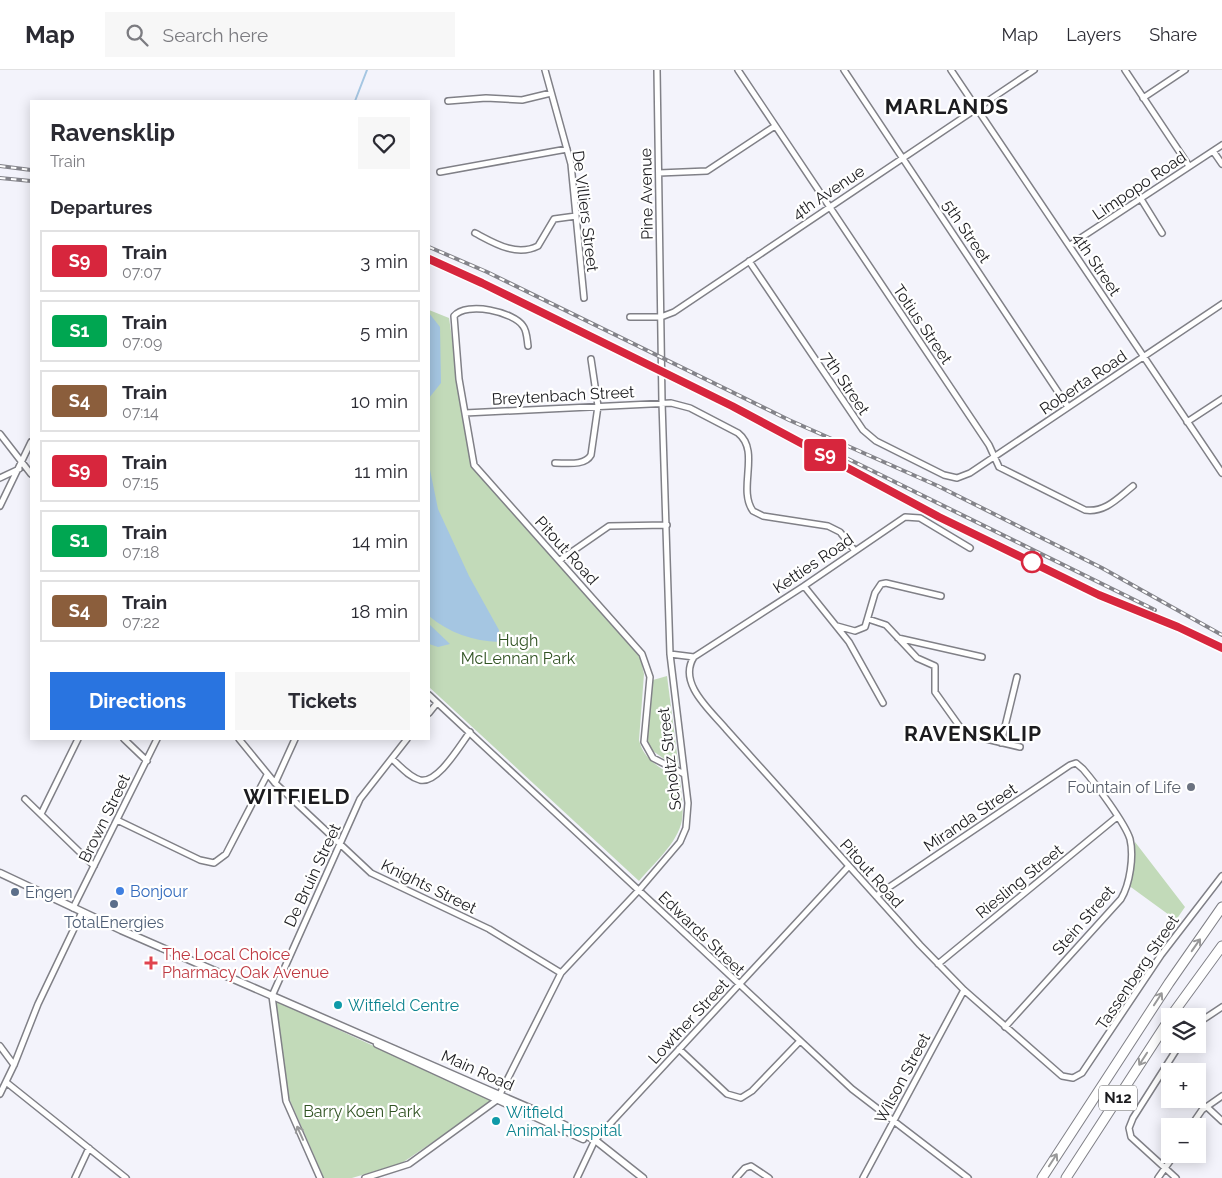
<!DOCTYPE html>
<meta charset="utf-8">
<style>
body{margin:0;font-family:Raleway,sans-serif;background:#f7f7f7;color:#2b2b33;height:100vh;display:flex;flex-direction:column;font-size:19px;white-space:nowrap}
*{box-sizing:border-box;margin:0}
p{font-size:16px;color:#7c7c81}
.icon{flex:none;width:28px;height:28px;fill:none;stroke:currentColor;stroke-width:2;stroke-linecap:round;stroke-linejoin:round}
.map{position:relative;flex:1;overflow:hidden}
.drawer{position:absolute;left:30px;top:30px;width:400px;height:640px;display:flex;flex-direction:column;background:#fff;border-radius:0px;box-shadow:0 2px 12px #0003}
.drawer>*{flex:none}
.badge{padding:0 10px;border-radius:4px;font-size:18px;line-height:32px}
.controls{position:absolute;left:1161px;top:938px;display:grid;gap:10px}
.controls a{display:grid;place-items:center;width:45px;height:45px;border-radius:0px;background:#fff;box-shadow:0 2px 12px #0003;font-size:25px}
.map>.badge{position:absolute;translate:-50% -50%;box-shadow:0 0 0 2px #fff}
h2{padding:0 20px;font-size:19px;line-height:45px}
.round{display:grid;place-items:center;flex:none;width:52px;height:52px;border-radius:0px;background:#f7f7f7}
.head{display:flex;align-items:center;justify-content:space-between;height:85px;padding:0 20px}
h1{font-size:24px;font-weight:700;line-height:38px}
.button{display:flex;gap:10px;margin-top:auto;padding:10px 20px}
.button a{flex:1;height:58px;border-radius:0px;background:#2974e0;color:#fff;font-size:20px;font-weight:700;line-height:58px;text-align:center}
.button a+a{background:#f7f7f7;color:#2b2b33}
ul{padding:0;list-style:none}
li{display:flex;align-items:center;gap:15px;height:62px;margin:0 10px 8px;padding:0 10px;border:2px solid #e1e1e2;border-radius:0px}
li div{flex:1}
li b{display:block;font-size:19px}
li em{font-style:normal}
li .badge{min-width:55px;font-weight:700;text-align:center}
header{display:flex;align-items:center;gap:30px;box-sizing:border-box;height:70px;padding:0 25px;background:#fff;border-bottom:1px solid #e1e1e2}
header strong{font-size:24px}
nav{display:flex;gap:28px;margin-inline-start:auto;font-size:18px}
.search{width:350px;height:45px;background:#f7f7f7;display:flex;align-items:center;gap:12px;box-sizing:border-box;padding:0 18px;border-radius:0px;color:#7c7c81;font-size:19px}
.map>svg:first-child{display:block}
.green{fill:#c2dab9}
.water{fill:#a5c6e2}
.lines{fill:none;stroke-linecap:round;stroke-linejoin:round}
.stream{stroke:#a5c6e2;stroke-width:2}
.minor-casing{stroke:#808087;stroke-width:8}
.tertiary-casing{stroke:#808087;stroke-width:9}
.motorway-casing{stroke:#808087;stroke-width:11}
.minor{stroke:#fff;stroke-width:5}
.tertiary{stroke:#fff;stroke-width:6}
.motorway{stroke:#fff;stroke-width:9}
.rail-casing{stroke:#84848a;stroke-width:4}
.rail{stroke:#fff;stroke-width:2;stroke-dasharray:5.5;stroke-linecap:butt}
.oneway{stroke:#99999a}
.line-casing{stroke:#fff;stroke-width:11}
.line{stroke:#d7263d;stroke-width:8}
.stop-dot{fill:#fff;stroke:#d7263d;stroke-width:2.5}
.worship-dot{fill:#6b7280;stroke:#fff;stroke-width:2}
.shop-dot{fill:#3f7fe0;stroke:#fff;stroke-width:2}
.service-dot{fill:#5c6f8a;stroke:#fff;stroke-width:2}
.health-dot{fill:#e0444e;stroke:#fff;stroke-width:2}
.culture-dot{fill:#0f9aa8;stroke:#fff;stroke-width:2}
.labels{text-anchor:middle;stroke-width:4.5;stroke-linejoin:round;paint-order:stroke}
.shield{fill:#fff;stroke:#606062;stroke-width:1}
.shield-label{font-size:15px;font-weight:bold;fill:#1c1c1f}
.street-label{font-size:16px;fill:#1c1c1f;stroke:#fff}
.park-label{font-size:16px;fill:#315323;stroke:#fff}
.worship-label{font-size:16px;fill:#5b616d;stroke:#fff;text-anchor:end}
.shop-label{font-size:16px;fill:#366cbe;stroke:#fff;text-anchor:start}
.service-label{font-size:16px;fill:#4e5e75;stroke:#fff;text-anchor:start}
.health-label{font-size:16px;fill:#be3a42;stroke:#fff;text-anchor:start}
.culture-label{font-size:16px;fill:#0d838f;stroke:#fff;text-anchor:start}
.district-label{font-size:21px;font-weight:bold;letter-spacing:1px;fill:#1c1c1f;stroke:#fff}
</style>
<header>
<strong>Map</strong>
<div class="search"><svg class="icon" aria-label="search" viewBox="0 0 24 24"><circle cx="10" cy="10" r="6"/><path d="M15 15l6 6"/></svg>Search here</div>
<nav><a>Map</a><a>Layers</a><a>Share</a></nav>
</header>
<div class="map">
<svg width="1222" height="1108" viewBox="0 0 1222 1108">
<rect width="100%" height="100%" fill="#f3f3fb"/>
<path class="green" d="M429,240L449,248L471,395L639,582L644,604L639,670C644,691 662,699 680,710C681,723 684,737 682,750C678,773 653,794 639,811L429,617Z
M667,606L679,699L650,679L647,670L653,610Z
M1135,772L1185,837L1176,850L1128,815Z
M276,931L493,1031L402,1093L352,1108H324L289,1028Z"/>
<path class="water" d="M429,243L440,257L441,313L429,328Z
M429,395L438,439L469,506L499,560V572C473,571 449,563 429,546Z
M429,554L450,574L438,577L429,574Z"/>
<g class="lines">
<path class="stream" d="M355,31L367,0"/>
<defs>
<path id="minor" d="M545,0L571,94L584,228
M738,0L989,375L999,397L1085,440C1105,443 1118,428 1133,416
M844,0L1068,337
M951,0L1222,403
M1125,0L1189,96
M1143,28L1185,0
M448,31L486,28L522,30L551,23
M1213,81L1222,94
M440,102L567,79
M659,103L707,101L775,56
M1141,129L1162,163
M475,163C494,173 516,187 538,176L554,149L576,146
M1070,175L1222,75
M749,191L863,360L876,371L944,405L957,408L970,403L1222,234
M630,247H661L674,242L1034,0
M528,276C527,269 527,261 523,256C514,242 467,231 454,246L459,309L474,395L642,584L650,607L644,672L653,688L684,704
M465,343L671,333L690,338L738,363C761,381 737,419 753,441L763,446L828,456L840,462L855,481
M1187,352L1222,329
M0,364L31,404
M555,393C567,393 585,396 591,385L598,336L591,289
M0,408L19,399
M0,436L31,372
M560,490L609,456L667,455
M804,516L849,572L883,633
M868,549L886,555L917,588L935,596V622L965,664L1020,677
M837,556L855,561L865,557L875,523L881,514L886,513L941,526
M898,568L982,587
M670,584L694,587L804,516L905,447L920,448L970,478
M694,587C677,613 711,641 726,659L920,875L964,920L1062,1006L1073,1008L1082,1003L1161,885L1222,806
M429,625L852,1019L968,1108
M429,643L437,633
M124,669L147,691
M239,669L275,713L371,803L489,859L561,903
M1001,673L1017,607
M392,689C400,696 409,707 420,710C438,714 460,675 470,662
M275,713L295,669
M25,729L94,796
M41,744L78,669
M117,750L200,790L214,793L226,784L267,705
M876,826L1070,695L1076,693L1083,699C1095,713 1125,753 1130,769C1134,786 1130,814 1121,829L1005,957
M73,838L157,669
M938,894L1117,747
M1198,953L1222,937
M0,976L14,995
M679,979L727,1024L741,1028L752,1021L800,971
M6,1012L126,1108
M0,1024L14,995L38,934L82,842
M1207,1037L1222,1051
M1191,1056L1202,1040L1222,1026
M75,1108L89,1078
M320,1108L286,1031L272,926L360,729L407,669
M365,1108L409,1094L497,1030L561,903L639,820L680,772L686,758L688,733L670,584L662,332L657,0
M577,1108L595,1070L849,796
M736,1108L745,1098L751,1096L769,1108
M863,1108L964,920
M1158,1108L1175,1084
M1176,1108L1131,1067L1129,1058L1133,1048L1180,974"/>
<path id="tertiary" d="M0,803L121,860L534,1040L595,1070L643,1108
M377,974L583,1069"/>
<path id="motorway" d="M1171,946L1222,876
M1042,1108L1169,913L1222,837
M1066,1108L1170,948"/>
</defs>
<use href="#minor" class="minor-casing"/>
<use href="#tertiary" class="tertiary-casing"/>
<use href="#motorway" class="motorway-casing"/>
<use href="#minor" class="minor"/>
<use href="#tertiary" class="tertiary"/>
<use href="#motorway" class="motorway"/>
<defs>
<path id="rail" d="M0,96L31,100
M0,108L31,111
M429,177L487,202L789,350L938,416L1102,498L1222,565
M429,189L482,213L732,336L939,447L1099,525L1178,557L1222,578
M828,379L1155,540"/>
</defs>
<use href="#rail" class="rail-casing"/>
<use href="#rail" class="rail"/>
</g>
<defs><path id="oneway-shaft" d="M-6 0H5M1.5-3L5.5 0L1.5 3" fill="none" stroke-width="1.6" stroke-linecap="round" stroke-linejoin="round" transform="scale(1.25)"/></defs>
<g class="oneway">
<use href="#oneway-shaft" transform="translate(1196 875) rotate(-55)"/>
<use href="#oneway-shaft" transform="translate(1158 929) rotate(-57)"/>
<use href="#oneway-shaft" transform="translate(1143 989) rotate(123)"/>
<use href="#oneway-shaft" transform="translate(300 1063) rotate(-114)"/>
<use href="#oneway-shaft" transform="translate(1053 1090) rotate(-57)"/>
</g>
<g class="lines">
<defs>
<path id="line" d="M429,189L482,213L732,336L939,447L1099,525L1178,557L1222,578"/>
</defs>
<use href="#line" class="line-casing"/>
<use href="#line" class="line"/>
</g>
<circle class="stop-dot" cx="1032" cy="492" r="10"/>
<circle class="worship-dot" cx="1191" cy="717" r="5"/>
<circle class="shop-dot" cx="120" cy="821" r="5"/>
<g class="service-dot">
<circle cx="15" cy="822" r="5"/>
<circle cx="114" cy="834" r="5"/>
</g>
<path class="health-dot" d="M148.5 885.5h5v5h5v5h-5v5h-5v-5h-5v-5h5z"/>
<g class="culture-dot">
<circle cx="338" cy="935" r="5"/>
<circle cx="496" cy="1051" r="5"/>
</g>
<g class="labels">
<rect class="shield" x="1099" y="1015.5" width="38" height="25" rx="4"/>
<g class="shield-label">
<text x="1118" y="1033">N12</text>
</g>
<g class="street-label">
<text transform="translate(1139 115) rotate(-34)" y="6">Limpopo Road</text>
<text transform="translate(828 122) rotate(-34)" y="6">4th Avenue</text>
<text transform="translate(646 124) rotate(-91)" y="6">Pine Avenue</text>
<text transform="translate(586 141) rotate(83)" y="6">De Villiers Street</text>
<text transform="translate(967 161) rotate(56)" y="6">5th Street</text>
<text transform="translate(1097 194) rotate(56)" y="6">4th Street</text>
<text transform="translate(923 254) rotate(56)" y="6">Totius Street</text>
<text transform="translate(1083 312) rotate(-34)" y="6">Roberta Road</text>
<text transform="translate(846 313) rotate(56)" y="6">7th Street</text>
<text transform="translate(563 325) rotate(-3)" y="6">Breytenbach Street</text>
<text transform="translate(567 480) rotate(48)" y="6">Pitout Road</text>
<text transform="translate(813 493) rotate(-34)" y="6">Ketties Road</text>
<text transform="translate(669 689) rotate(-97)" y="6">Scholtz Street</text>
<text transform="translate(970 747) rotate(-34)" y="6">Miranda Street</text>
<text transform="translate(104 748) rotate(-64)" y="6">Brown Street</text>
<text transform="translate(872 803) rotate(48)" y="6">Pitout Road</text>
<text transform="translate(312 805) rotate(-65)" y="6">De Bruin Street</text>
<text transform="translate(1019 811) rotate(-39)" y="6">Riesling Street</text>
<text transform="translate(429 816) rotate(26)" y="6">Knights Street</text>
<text transform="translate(1083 850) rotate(-49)" y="6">Stein Street</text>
<text transform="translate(702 863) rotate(44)" y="6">Edwards Street</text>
<text transform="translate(1137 902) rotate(-56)" y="6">Tassenberg Street</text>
<text transform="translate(688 951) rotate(-47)" y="6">Lowther Street</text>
<text transform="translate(478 1000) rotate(24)" y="6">Main Road</text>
<text transform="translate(902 1008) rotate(-62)" y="6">Wilson Street</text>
</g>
<g class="park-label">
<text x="518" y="576">Hugh<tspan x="518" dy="18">McLennan Park</tspan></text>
<text x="362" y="1047">Barry Koen Park</text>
</g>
<g class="worship-label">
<text x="1181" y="723">Fountain of Life</text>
</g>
<g class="shop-label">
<text x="130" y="827">Bonjour</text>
</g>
<g class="service-label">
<text x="25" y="828">Engen</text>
<text x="114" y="858" text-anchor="middle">TotalEnergies</text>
</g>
<g class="health-label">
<text x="162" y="890">The Local Choice<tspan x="162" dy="18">Pharmacy Oak Avenue</tspan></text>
</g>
<g class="culture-label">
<text x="348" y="941">Witfield Centre</text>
<text x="506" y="1048">Witfield<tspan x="506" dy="18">Animal Hospital</tspan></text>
</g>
<g class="district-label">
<text x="947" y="44">MARLANDS</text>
<text x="973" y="671">RAVENSKLIP</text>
<text x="297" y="734">WITFIELD</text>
</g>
</g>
</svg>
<div class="controls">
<a><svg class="icon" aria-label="layers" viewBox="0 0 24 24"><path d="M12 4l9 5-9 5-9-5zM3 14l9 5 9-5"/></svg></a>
<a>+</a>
<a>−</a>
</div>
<b class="badge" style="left:825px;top:385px;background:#d7263d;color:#fff">S9</b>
<section class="drawer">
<div class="head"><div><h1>Ravensklip</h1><p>Train</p></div><a class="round"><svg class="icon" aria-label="heart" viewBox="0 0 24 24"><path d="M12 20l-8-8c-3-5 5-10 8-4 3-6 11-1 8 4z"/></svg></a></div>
<h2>Departures</h2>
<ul>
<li><span class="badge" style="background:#d7263d;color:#fff">S9</span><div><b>Train</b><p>07:07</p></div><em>3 min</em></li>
<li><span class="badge" style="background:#00a651;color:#fff">S1</span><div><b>Train</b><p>07:09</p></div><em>5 min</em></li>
<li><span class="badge" style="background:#8b5e3c;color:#fff">S4</span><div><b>Train</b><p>07:14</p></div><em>10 min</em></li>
<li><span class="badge" style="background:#d7263d;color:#fff">S9</span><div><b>Train</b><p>07:15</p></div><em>11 min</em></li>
<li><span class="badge" style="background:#00a651;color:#fff">S1</span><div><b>Train</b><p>07:18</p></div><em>14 min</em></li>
<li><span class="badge" style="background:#8b5e3c;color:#fff">S4</span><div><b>Train</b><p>07:22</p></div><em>18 min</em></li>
</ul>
<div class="button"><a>Directions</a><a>Tickets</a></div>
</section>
</div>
